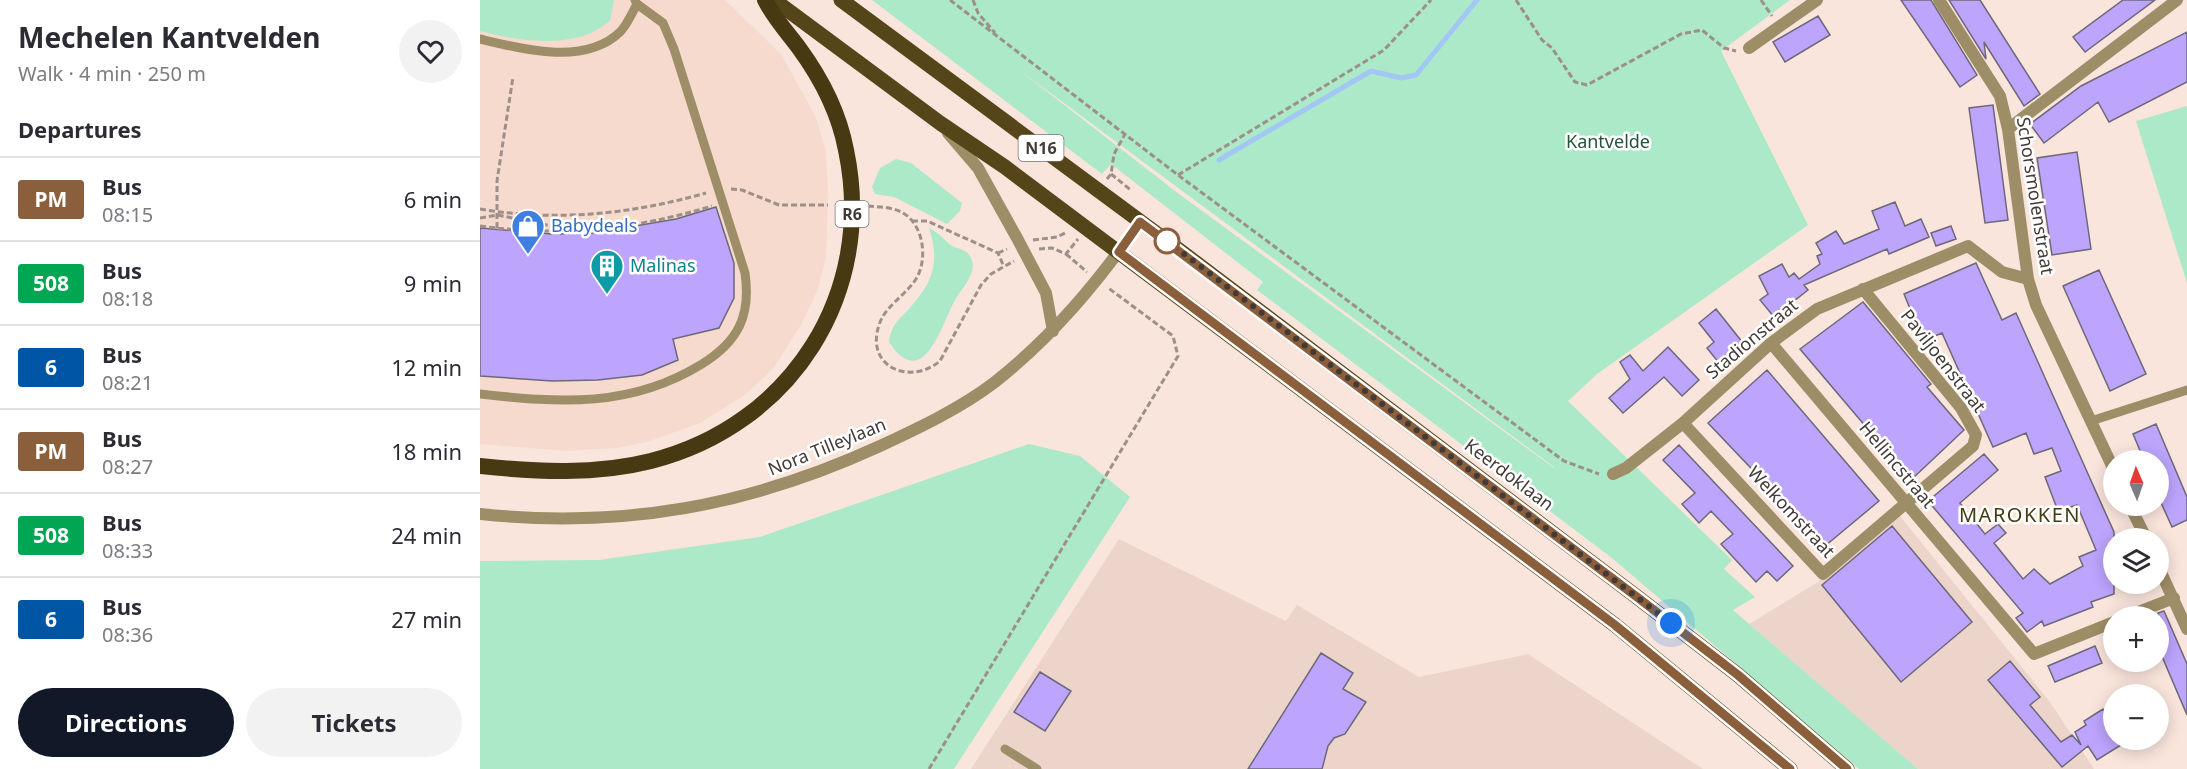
<!DOCTYPE html>
<meta charset="utf-8">
<style>
body{margin:0;font-family:"Noto Sans",sans-serif;background:#f2f2f3;color:#2b2b33;height:100vh;display:flex;flex-direction:column;font-size:22px;white-space:nowrap}
*{box-sizing:border-box;margin:0}
p{font-size:20px;color:#7c7c81}
.icon{flex:none;width:33px;height:33px;fill:none;stroke:currentColor;stroke-width:2;stroke-linecap:round;stroke-linejoin:round}
.map{position:relative;flex:1;overflow:hidden}
.side{display:flex;flex-direction:column;background:#fff;width:480px}
.side>*{flex:none}
.badge{padding:0 12px;border-radius:4px;font-size:21px;line-height:39px}
.needle{width:39px;rotate:358deg}
.fabs{position:absolute;left:1623px;top:450px;display:grid;gap:12px}
.fabs a{display:grid;place-items:center;width:66px;height:66px;border-radius:50%;background:#fff;box-shadow:0 3px 15px #0003;font-size:30px}
.you{position:absolute;width:30px;height:30px;margin:-15px;border:4px solid #fff;border-radius:50%;background:#1a73e8;box-shadow:0 0 0 9px #1a73e833}
.map>.badge{position:absolute;translate:-50% -50%;box-shadow:0 0 0 3px #fff}
h2{padding:0 18px;font-size:22px;line-height:54px}
.round{display:grid;place-items:center;flex:none;width:63px;height:63px;border-radius:32px;background:#f2f2f3}
.summary{display:flex;align-items:center;justify-content:space-between;height:102px;padding:0 18px}
h1{font-size:28px;font-weight:700;line-height:45px}
.cta{display:flex;gap:12px;margin-top:auto;padding:12px 18px}
.cta a{flex:1;height:69px;border-radius:36px;background:#111827;color:#fff;font-size:24px;font-weight:700;line-height:69px;text-align:center}
.cta a+a{background:#f2f2f3;color:#2b2b33}
ul{padding:0;list-style:none}
li{display:flex;align-items:center;gap:18px;height:84px;padding:0 18px;border-top:2px solid #e1e1e2}
li div{flex:1}
li b{display:block;font-size:22px}
li em{font-style:normal}
li .badge{min-width:66px;font-weight:700;text-align:center}
main{display:flex;flex:1;min-height:0}
.map>svg:first-child{display:block}
.built{fill:#f7dace}
.industrial{fill:#ecd4cb}
.green{fill:#abe9c8;fill-rule:evenodd}
.lines{fill:none;stroke-linecap:round;stroke-linejoin:round}
.stream{stroke:#a3c7f5;stroke-width:5}
.building{fill:#bda4fd;stroke:#6c6878;stroke-width:1.5}
.path{stroke:#9d8f89;stroke-width:3;stroke-dasharray:6 3;stroke-linecap:butt}
.service{stroke:#9e8e67;stroke-width:9}
.minor{stroke:#9e8e67;stroke-width:12}
.tertiary{stroke:#9e8e67;stroke-width:12}
.primary{stroke:#554519;stroke-width:15}
.trunk{stroke:#473912;stroke-width:16}
.line-casing{stroke:#fff;stroke-width:14}
.line{stroke:#8b5e3c;stroke-width:9}
.walk{stroke:#423a36;stroke-width:6;stroke-dasharray:0 10.8}
.stop-dot{fill:#fff;stroke:#8b5e3c;stroke-width:3}
.labels{text-anchor:middle;stroke-width:5;stroke-linejoin:round;paint-order:stroke}
.shield{fill:#fff;stroke:#7b7572;stroke-width:1.5}
.shield-label{font-size:16px;font-weight:bold;fill:#423a36}
.park-label{font-size:18px;fill:#23513b;stroke:#fff}
.street-label{font-size:18px;fill:#423a36;stroke:#fff}
.shop-label{font-size:18px;fill:#366cbe;stroke:#fff;text-anchor:start}
.culture-label{font-size:18px;fill:#0d838f;stroke:#fff;text-anchor:start}
.neighbourhood-label{font-size:20px;letter-spacing:1.5px;fill:#423c12;stroke:#fff}
</style>
<main>
<section class="side">
<div class="summary"><div><h1>Mechelen Kantvelden</h1><p>Walk · 4 min · 250 m</p></div><a class="round"><svg class="icon" aria-label="heart" viewBox="0 0 24 24"><path d="M12 20l-8-8c-3-5 5-10 8-4 3-6 11-1 8 4z"/></svg></a></div>
<h2>Departures</h2>
<ul>
<li><span class="badge" style="background:#8b5e3c;color:#fff">PM</span><div><b>Bus</b><p>08:15</p></div><em>6 min</em></li>
<li><span class="badge" style="background:#00a651;color:#fff">508</span><div><b>Bus</b><p>08:18</p></div><em>9 min</em></li>
<li><span class="badge" style="background:#0056a4;color:#fff">6</span><div><b>Bus</b><p>08:21</p></div><em>12 min</em></li>
<li><span class="badge" style="background:#8b5e3c;color:#fff">PM</span><div><b>Bus</b><p>08:27</p></div><em>18 min</em></li>
<li><span class="badge" style="background:#00a651;color:#fff">508</span><div><b>Bus</b><p>08:33</p></div><em>24 min</em></li>
<li><span class="badge" style="background:#0056a4;color:#fff">6</span><div><b>Bus</b><p>08:36</p></div><em>27 min</em></li>
</ul>
<div class="cta"><a>Directions</a><a>Tickets</a></div>
</section>
<div class="map">
<svg width="1707" height="769" viewBox="0 0 1707 769">
<rect width="100%" height="100%" fill="#fae5dd"/>
<path class="built" d="M0,0H245L301,54L336,117L346,152L348,194L346,258L338,289L321,325L293,369L265,395L220,423L167,442L138,448L84,451L0,444Z"/>
<path class="industrial" d="M1420,516L1570,702L1614,769H1438L1269,624L1338,582Z
M639,539L806,621L817,605L939,677L1048,654L1223,769H491Z"/>
<path class="green" d="M0,0H134L130,21C124,25 117,30 111,33C78,47 33,40 0,31Z
M392,0H1310L1241,51L1328,225L1117,374L1088,401L1252,560L1244,569L1275,597L1253,610L1438,769H1379L1132,558L777,290L783,282L631,164L622,174ZM534,66L1074,467V468L699,194Z
M1707,106V283L1656,121Z
M416,159L431,163L482,203L480,211L467,224L414,197L395,194L392,187L400,168Z
M449,228C458,233 460,235 467,242C473,249 484,247 490,256C499,271 484,286 476,298C462,322 444,395 409,342C412,321 421,319 434,303C455,278 459,259 449,228Z
M549,444L600,456L650,497L474,769H0V561L119,560L280,537Z"/>
<g class="lines">
<path class="stream" d="M739,160L891,71L921,78L936,75L997,0"/>
</g>
<path class="building" d="M1421,0H1451L1497,75L1480,87Z
M1469,0H1500L1560,94L1544,106L1504,42L1506,59Z
M1643,0H1675L1605,52L1593,37Z
M1338,16L1350,35L1305,62L1293,42Z
M1707,32V82L1629,122L1618,102L1564,143L1550,124L1601,86Z
M1513,105L1528,220L1505,223L1489,108Z
M1597,152L1611,249L1572,255L1557,158Z
M1415,202L1425,226L1441,219L1449,237L1409,254L1407,249L1324,285L1328,290L1294,317L1280,300L1288,294L1279,276L1302,264L1309,277L1314,273L1319,279L1340,264L1337,256L1342,254L1336,243L1356,231L1364,244L1399,229L1392,211Z
M236,207L254,263V298L239,328L193,339L198,360L162,375L118,380L72,381L0,376V228L72,234L114,233L196,219Z
M1471,226L1476,239L1456,246L1451,233Z
M1496,263L1522,320L1536,313L1634,532V594L1611,602L1613,607L1564,626L1562,621L1547,632L1536,618L1543,613L1448,501L1504,454L1518,470L1480,503L1505,534L1518,524L1526,533L1514,543L1543,579L1554,569L1570,584L1603,566L1599,557L1616,550L1597,505L1578,511L1565,477L1581,471L1572,448L1554,454L1546,433L1513,447L1462,333L1443,341L1424,294Z
M1619,270L1666,374L1630,391L1583,286Z
M1383,302L1451,384L1447,387L1484,430L1431,480L1320,349Z
M1236,309L1263,343L1239,363L1227,348L1234,342L1219,323Z
M1188,347L1219,380L1202,396L1184,377L1143,413L1129,398L1150,379L1140,362L1150,355L1163,371Z
M1287,370L1399,501L1345,546L1228,423Z
M1676,424L1707,497V520L1692,527L1678,496V460H1664L1653,434Z
M1199,445L1313,566L1297,581L1287,571L1276,582L1241,544L1253,534L1231,511L1219,523L1202,504L1215,493L1183,460Z
M1412,526L1492,622L1421,682L1342,585Z
M1684,611L1707,664V715L1678,647V613Z
M1615,646L1622,663L1575,682L1568,666Z
M841,653L873,673L863,689L886,702L865,734L854,738L848,746L842,769H768Z
M1530,661L1560,697L1550,705L1581,742L1592,735L1601,745L1595,732L1606,725L1604,721L1623,709L1634,725V740H1649L1617,760L1608,746L1582,767L1508,680Z
M560,672L591,691L565,731L534,712Z"/>
<g class="lines">
<path class="path" d="M470,0L698,175L1084,461L1119,474
M493,0L498,13L515,33
M1036,0L1062,40L1072,48L1095,82L1107,85L1201,34L1222,30L1244,48L1256,51
M1281,0L1292,16
M631,174L652,191
M698,175L904,50L951,0
M627,179L631,174L634,154L645,134
M251,189L262,190L299,205H348
M388,206C400,207 413,207 423,213C444,225 448,260 436,279C425,296 405,306 399,325C385,367 430,386 460,361L501,285L511,274L534,261
M0,209C76,222 152,214 226,193
M0,218L18,215L91,230
M432,221H447L518,253L524,267
M0,226C82,237 152,230 232,206
M17,228V181L33,77
M553,240L577,237L587,232
M559,249L572,248L586,254L598,239
M518,253L527,249
M586,254L607,272
M449,769L698,356L693,336L627,287"/>
<path class="service" d="M0,39C42,49 105,66 140,32C147,25 152,13 157,4L155,0
M0,394C80,403 151,408 222,364C259,341 271,315 265,273L194,49L183,23L157,4
M1611,421L1707,390
M525,749L557,769"/>
<path class="minor" d="M1459,0L1520,96L1528,129L1548,279L1556,305L1634,470
M1269,48L1337,0
M1528,129L1697,0
M1291,343L1554,654L1634,622
M1203,423L1343,574L1493,446L1496,435L1481,408L1383,289
M1133,474L1146,468L1203,423L1291,343L1337,309L1488,246L1522,272L1548,279
M1650,506L1666,538
M1678,566L1707,629
M1648,616L1694,598"/>
<path class="tertiary" d="M468,133L498,168L537,238L566,293L573,331
M0,514C144,529 269,506 400,446C439,428 481,408 515,382C573,336 618,282 660,222"/>
<path class="primary" d="M294,0L460,123L525,167L1135,625L1310,769
M361,0L703,253L1157,597L1258,675L1367,769"/>
<path class="trunk" d="M0,466C56,472 116,475 171,461C312,425 396,293 366,150C359,113 341,78 319,48C307,32 294,18 285,0"/>
</g>
<g class="lines">
<defs>
<path id="line" d="M1310,769L1135,625L639,252L660,222L1157,597L1258,675L1367,769"/>
</defs>
<use href="#line" class="line-casing"/>
<use href="#line" class="line"/>
<path class="walk" d="M687,241L1191,623"/>
</g>
<defs>
<symbol id="shop-pin" viewBox="-11 -11 22 30"><path d="M0 17L-7.5 6A9.5 9.5 0 1 1 7.5 6Z" fill="#3f7fe0" stroke="#fff"/><path d="M-5-2.5h2.3a2.7 3.5 0 0 1 5.4 0H5L5.5 6h-11ZM-1.5-2.5h3a1.5 2.3 0 0 0-3 0Z" fill="#fff"/></symbol>
<symbol id="building-pin" viewBox="-11 -11 22 30"><path d="M0 17L-7.5 6A9.5 9.5 0 1 1 7.5 6Z" fill="#0f9aa8" stroke="#fff"/><path d="M-4-6H4V6H1V3H-1V6H-4ZM-2.5-4.3h1.7v1.8h-1.7ZM.8-4.3h1.7v1.8H.8ZM-2.5-1h1.7V.8h-1.7ZM.8-1h1.7V.8H.8Z" fill="#fff"/></symbol>
</defs>
<g fill-rule="evenodd">
<use href="#shop-pin" x="29" y="207" width="38" height="52"/>
<use href="#building-pin" x="108" y="247" width="38" height="52"/>
</g>
<circle class="stop-dot" cx="687" cy="241" r="12"/>
<g class="labels">
<g class="shield">
<rect x="538.5" y="135" width="45" height="26" rx="4.5"/>
<rect x="355.5" y="201" width="33" height="26" rx="4.5"/>
</g>
<g class="shield-label">
<text x="561" y="154">N16</text>
<text x="372" y="220">R6</text>
</g>
<g class="park-label">
<text x="1128" y="148">Kantvelde</text>
</g>
<g class="street-label">
<text transform="translate(1555 196) rotate(81)" y="6">Schorsmolenstraat</text>
<text transform="translate(1272 339) rotate(-40)" y="6">Stadionstraat</text>
<text transform="translate(1463 361) rotate(52)" y="6">Paviljoenstraat</text>
<text transform="translate(347 447) rotate(-22)" y="6">Nora Tilleylaan</text>
<text transform="translate(1417 465) rotate(50)" y="6">Hellincstraat</text>
<text transform="translate(1029 475) rotate(37)" y="6">Keerdoklaan</text>
<text transform="translate(1311 512) rotate(47)" y="6">Welkomstraat</text>
</g>
<g class="shop-label">
<text x="71" y="232">Babydeals</text>
</g>
<g class="culture-label">
<text x="150" y="272">Malinas</text>
</g>
<g class="neighbourhood-label">
<text x="1540" y="522">MAROKKEN</text>
</g>
</g>
</svg>
<div class="fabs">
<a><svg class="needle" viewBox="-14 -14 28 28"><path d="M0-13l5 13h-10z" fill="#e53935"/><path d="M0 13l5-13h-10z" fill="#7c7c81"/></svg></a>
<a><svg class="icon" aria-label="layers" viewBox="0 0 24 24"><path d="M12 4l9 5-9 5-9-5zM3 14l9 5 9-5"/></svg></a>
<a>+</a>
<a>−</a>
</div>
<div class="you" style="left:1191px;top:623px"></div>
</div>
</main>
